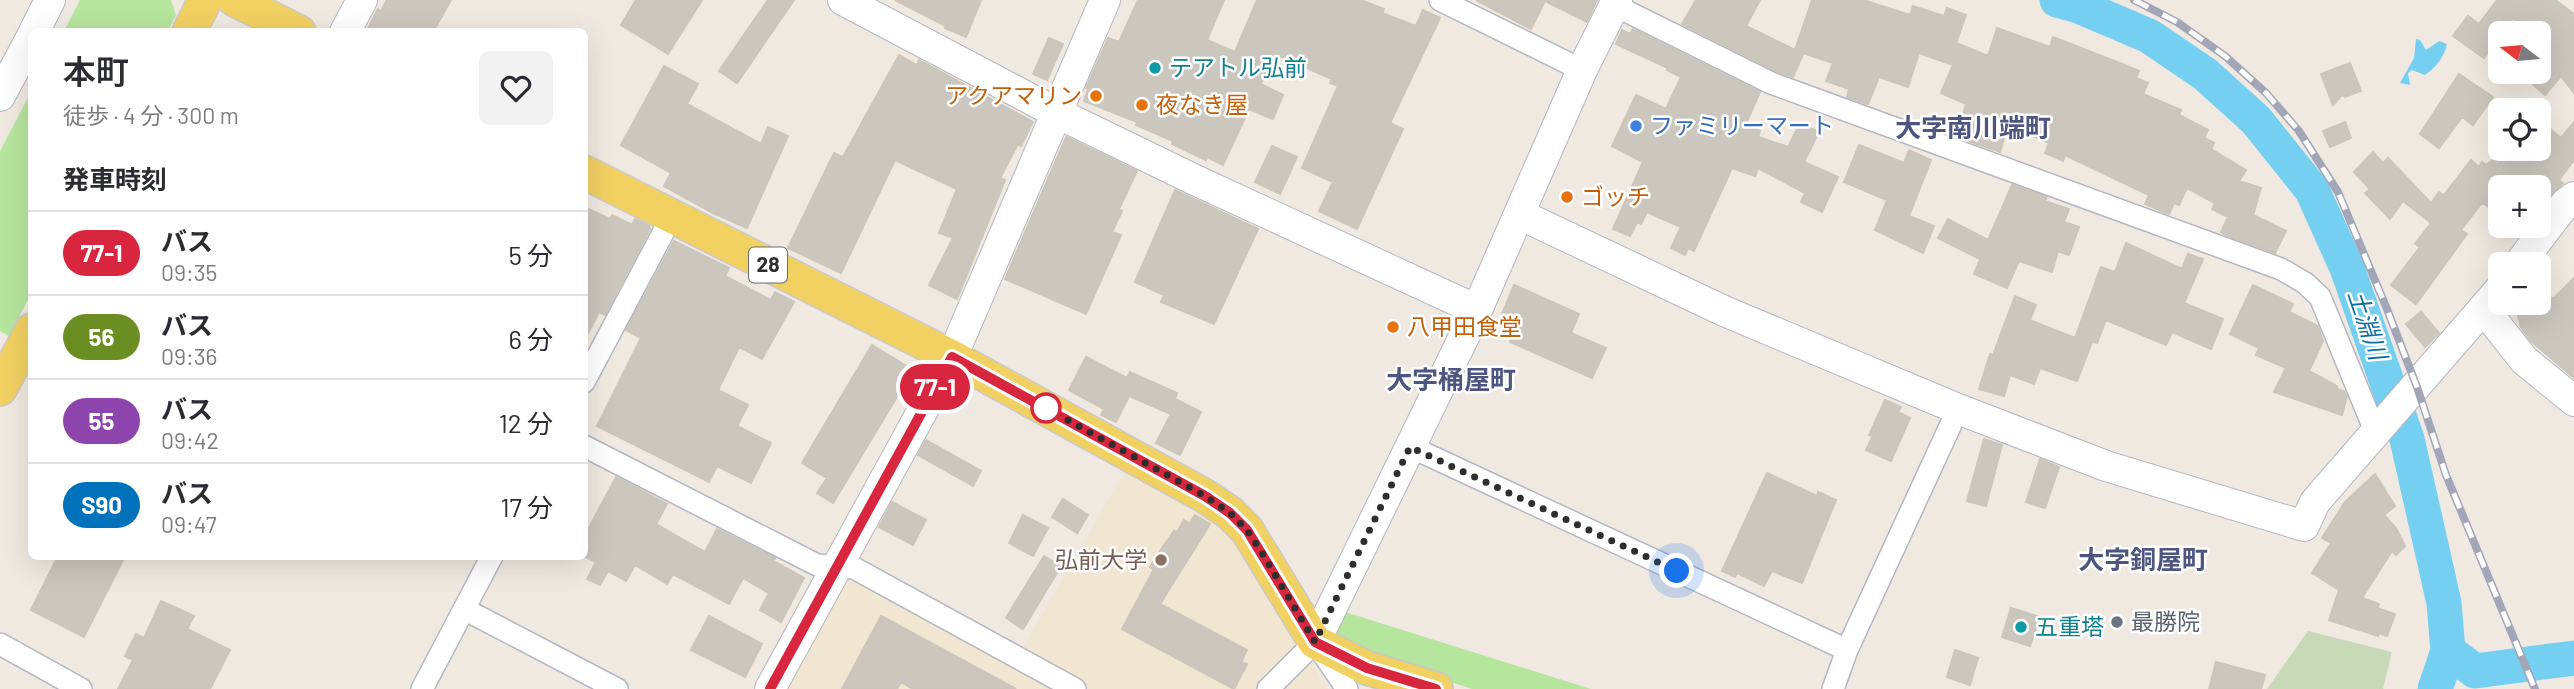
<!DOCTYPE html>
<html lang="ja">
<meta charset="utf-8">
<style>
body{margin:0;font-family:Barlow,"Noto Sans JP",sans-serif;background:#f2f2f3;color:#2b2b33;height:100vh;display:flex;flex-direction:column;font-size:26px;white-space:nowrap}
*{box-sizing:border-box;margin:0}
p{font-size:23px;color:#7c7c81}
.icon{flex:none;width:38px;height:38px;fill:none;stroke:currentColor;stroke-width:2;stroke-linecap:round;stroke-linejoin:round}
.map{position:relative;flex:1;overflow:hidden}
.panel{position:absolute;left:28px;top:28px;width:560px;height:532px;display:flex;flex-direction:column;background:#fff;border-radius:10px;box-shadow:0 7px 28px #0002}
.panel>*{flex:none}
.badge{padding:0 14px;border-radius:23px;font-size:24px;line-height:46px}
.needle{width:46px;rotate:286deg}
.tools{position:absolute;left:2488px;top:21px;display:grid;gap:14px}
.tools a{display:grid;place-items:center;width:63px;height:63px;border-radius:10px;background:#fff;box-shadow:0 7px 28px #0002;font-size:35px}
.you{position:absolute;width:35px;height:35px;margin:-18px;border:5px solid #fff;border-radius:50%;background:#1a73e8;box-shadow:0 0 0 10px #1a73e833}
.map>.badge{position:absolute;translate:-50% -50%;box-shadow:0 0 0 4px #fff}
h2{padding:0 35px;font-size:26px;line-height:63px}
.round{display:grid;place-items:center;flex:none;width:74px;height:74px;border-radius:10px;background:#f2f2f3}
.headline{display:flex;align-items:center;justify-content:space-between;height:119px;padding:0 35px}
h1{font-size:33px;font-weight:600;line-height:52px}
ul{padding:0;list-style:none}
li{display:flex;align-items:center;gap:21px;height:84px;padding:0 35px;border-top:2px solid #e1e1e2}
li div{flex:1}
li b{display:block;font-size:26px}
li em{font-style:normal}
li .badge{min-width:77px;font-weight:700;text-align:center}
.map>svg:first-child{display:block}
.education{fill:#f0e6d1}
.green{fill:#b6e59e}
.cemetery{fill:#c8d9b8}
.water{fill:#75cff0}
.lines{fill:none;stroke-linecap:round;stroke-linejoin:round}
.river{stroke:#75cff0;stroke-width:35}
.building{fill:#cbc7bf;stroke:#cbc5ba;stroke-width:2}
.street-casing{stroke:#b4b7c1;stroke-width:24}
.secondary-casing{stroke:#b4b7c1;stroke-width:32}
.primary-casing{stroke:#c9c9c9;stroke-width:36}
.street{stroke:#fff;stroke-width:21}
.secondary{stroke:#fff;stroke-width:30}
.primary{stroke:#f2d163;stroke-width:33}
.rail-casing{stroke:#a3a6b8;stroke-width:8}
.rail{stroke:#fff;stroke-width:5;stroke-dasharray:16;stroke-linecap:butt}
.line-casing{stroke:#fff;stroke-width:16}
.line{stroke:#d7263d;stroke-width:10}
.walk{stroke:#2e2e2e;stroke-width:7;stroke-dasharray:0 12.6}
.culture-dot{fill:#0f9aa8;stroke:#fff;stroke-width:2.5}
.food-dot{fill:#e8710a;stroke:#fff;stroke-width:2.5}
.shop-dot{fill:#3f7fe0;stroke:#fff;stroke-width:2.5}
.stop-dot{fill:#fff;stroke:#d7263d;stroke-width:3.5}
.education-dot{fill:#8d6e63;stroke:#fff;stroke-width:2.5}
.worship-dot{fill:#6b7280;stroke:#fff;stroke-width:2.5}
.labels{text-anchor:middle;stroke-width:5;stroke-linejoin:round;paint-order:stroke}
.shield{fill:#fff;stroke:#6d6d6d;stroke-width:2}
.shield-label{font-size:21px;font-weight:bold;fill:#2e2e2e}
.culture-label{font-size:23px;fill:#0d838f;stroke:#fff;text-anchor:start}
.food-label{font-size:23px;fill:#c56008;stroke:#fff;text-anchor:start}
.shop-label{font-size:23px;fill:#366cbe;stroke:#fff;text-anchor:start}
.education-label{font-size:23px;fill:#785e54;stroke:#fff;text-anchor:end}
.worship-label{font-size:23px;fill:#5b616d;stroke:#fff;text-anchor:start}
.water-label{font-size:24px;font-style:italic;fill:#0d6fa3;stroke:#fff}
.quarter-label{font-size:26px;font-weight:bold;fill:#4d5680;stroke:#fff}
</style>
<div class="map">
<svg width="2574" height="689" viewBox="0 0 2574 689">
<rect width="100%" height="100%" fill="#efe9e1"/>
<path class="education" d="M1127,467L1212,517L1237,540L1282,619L1328,689H787L842,587L856,580L1013,665Z"/>
<path class="green" d="M80,0H171L176,15L168,31H64Z
M31,92V294L9,336L0,331V151Z
M1342,611L1591,689H1472L1370,655L1334,641L1333,630Z"/>
<path class="cemetery" d="M2308,631L2392,652L2383,689H2267Z"/>
<path class="water" d="M2416,39L2420,40L2426,50L2439,41L2447,44C2443,59 2437,66 2425,75L2412,70L2408,73L2410,85L2400,83L2414,58Z"/>
<g class="lines">
<path class="river" d="M2057,0L2076,5L2149,36L2205,74L2256,120L2312,190L2347,268L2407,439L2444,603L2448,651L2435,689
M2448,651L2475,671L2574,658"/>
</g>
<path class="building" d="M387,0H451L433,32H366L378,9L381,11Z
M636,0H702L668,54L621,25Z
M768,0H794L737,83L719,71Z
M895,0H981L966,37L945,28L946,26Z
M1138,0H1224L1207,40L1235,52L1257,0H1361L1384,9L1382,13L1416,26L1423,10L1440,18L1390,123L1403,129L1357,229L1319,211L1333,182L1302,168L1338,86L1330,83L1332,79L1275,54L1261,84L1283,95L1273,119L1249,109L1223,165L1207,157L1206,160L1172,144L1173,141L1136,125L1137,122L1084,101L1088,89L1086,88L1108,38L1119,42Z
M1476,0H1597L1587,22L1545,1L1531,29Z
M1696,0H1760L1746,26L1795,50L1812,0H1863L1910,15L1913,6L1944,16L1947,8L1966,15L1956,43L1988,56L1997,28L2050,47L2053,37L2125,65L2139,71L2136,78L2148,83L2143,94L2181,110L2179,115L2208,130L2204,138L2214,143L2211,149L2246,170L2239,181L2261,188L2253,215L2286,231L2275,253L2228,236L2221,232L2228,217L2212,209L2215,203L2187,188L2179,205L2174,203L2169,214L2166,213L2145,204L2149,195L2065,155L2063,161L2045,153L2049,143L2008,125L2000,152L1957,137L1966,104L1941,93L1953,65L1919,53L1908,87L1879,77L1868,104L1847,97L1849,89L1826,81L1833,63L1797,51L1803,54L1793,77L1776,71L1682,24Z
M2497,0H2555L2574,14V93L2561,76L2545,95L2519,72H2539V44L2542,40L2539,33H2534L2513,18L2484,58L2453,36L2468,16L2479,24Z
M1633,29L1760,92L1745,126L1760,131L1758,137L1788,147L1800,123L1819,132L1804,162L1838,177L1822,212L1801,202L1805,193L1758,168L1755,176L1732,168L1694,251L1688,248L1685,255L1671,248L1681,227L1647,212L1641,224L1637,222L1630,236L1613,229L1643,162L1612,146L1636,95L1666,109L1681,77L1667,70L1668,68L1616,44L1622,30L1630,34Z
M1049,38L1063,44L1047,80L1033,74Z
M899,55L917,65L919,60L1033,122L1021,146L1018,144L1000,178L1005,180L957,299L929,285L953,238L939,233L957,189L895,160L841,273L788,248L834,153L843,157Z
M2350,63L2361,91L2345,97L2342,95L2333,105L2321,74Z
M664,66L698,84L687,104L761,144L768,127L788,136L747,228L713,213L664,186L671,173L621,145Z
M2459,74L2493,97L2473,125L2462,117L2439,148L2420,134Z
M2345,122L2351,138L2330,147L2323,131Z
M2574,122V160L2559,180L2563,183L2545,201L2539,196V187H2501V217L2485,204H2481L2461,230L2467,234L2416,304L2391,285L2420,247L2415,244L2431,223L2403,201L2390,219L2365,193L2370,189L2354,172L2373,152L2383,163L2388,158L2431,203L2439,192L2444,195L2471,160L2479,167L2482,162L2486,165L2507,149H2539V141L2549,128L2561,138Z
M1066,137L1137,171L1119,209L1122,211L1112,232L1121,235L1086,314L1005,279Z
M1859,145L1904,163L1909,150L1931,160L1909,216L1934,226L1923,253L1875,230L1887,200L1844,182Z
M1272,146L1297,157L1280,194L1255,182Z
M2012,185L2047,197L2045,201L2069,209L2064,222L2079,227L2069,255L2058,251L2052,272L2019,261L2007,288L1974,274L1980,259L1938,238L1948,219L1988,240Z
M1175,190L1258,229L1214,324L1161,302L1164,295L1135,282Z
M584,207L610,219L612,215L632,225L635,219L649,226L650,229L605,315L599,312L584,341Z
M674,241L729,268L725,276L771,300L775,292L794,302L762,359L739,347L718,390L748,405L737,426L771,443L751,483L717,466L709,482L597,426L641,338L626,330Z
M2126,243L2182,269L2188,254L2203,259L2184,303L2223,319L2211,349L2172,332L2166,345L2106,320L2097,343L2092,342L2077,381L2040,368L2034,384L2010,375L2004,396L1979,389L1990,354L1993,355L2015,296L2036,305L2030,320L2075,338L2101,267L2115,272Z
M2574,278V378L2531,341L2521,327L2518,315L2529,303H2539V297L2554,298Z
M1514,285L1579,314L1571,333L1606,348L1592,378L1510,342L1517,326L1500,319Z
M2253,285L2293,304L2289,312L2318,326L2323,341L2309,371L2337,386V389L2344,391L2347,396L2342,415L2274,392L2286,368L2256,355L2259,348L2230,334Z
M2421,312L2439,333L2425,347L2406,324Z
M872,345L913,370L833,503L817,493L827,478L802,463Z
M1086,357L1127,378L1130,372L1177,393L1175,399L1201,412L1180,455L1156,443L1171,414L1129,396L1116,422L1101,415L1104,409L1069,390Z
M1885,400L1901,407L1898,412L1910,418L1891,461L1866,450L1873,436L1869,435Z
M1984,439L2002,445L1986,506L1967,501Z
M926,440L981,471L973,486L918,455Z
M2040,459L2059,467L2045,508L2026,502Z
M1767,473L1817,496L1818,492L1836,500L1802,583L1772,571L1764,586L1737,573L1735,577L1722,571Z
M2375,474L2395,506L2384,515L2396,528L2405,546L2396,555L2392,551L2362,598L2379,604L2377,608L2395,614L2387,636L2379,633L2378,636L2329,620L2339,590L2312,573L2331,543L2322,538L2345,502Z
M616,477L667,504L656,524L705,552L717,529L775,558L774,561L804,578L781,622L760,610L769,593L743,578L729,604L673,574L667,584L635,565L626,581L608,571L600,585L587,579L596,562L584,556V537Z
M1063,499L1088,515L1077,533L1052,517Z
M892,502L926,520L913,545L879,527Z
M1023,515L1048,528L1033,556L1009,543Z
M1195,515L1210,524L1160,604L1247,650L1241,662L1247,664L1234,689L1122,629L1154,569L1150,567L1162,548L1174,531L1177,532L1184,520L1189,524Z
M58,556H125L84,637L31,610Z
M1044,556L1061,566L1023,629L1006,618Z
M161,601L194,616L187,629L230,650L210,689H118L133,660L125,656L136,634L144,638Z
M2011,608L2040,617L2030,646L2002,637Z
M709,616L762,644L745,677L691,650Z
M881,616L1016,689H913L901,682L897,689H842Z
M1955,650L1978,658L1970,685L1947,677Z
M2216,662L2265,675L2261,689H2209Z"/>
<g class="lines">
<defs>
<path id="street" d="M1440,0L1582,70
M1614,5L1771,83L2281,269L2305,283L2320,297L2375,431
M584,382L672,216
M584,446L817,565L854,568L1075,689
M1411,447L1847,650
M464,609L617,689
M0,644L81,689
M422,689L492,556
M1268,689L1315,642L1347,689
M1833,689L1847,650L1958,409"/>
<path id="secondary" d="M843,0L1057,113L1195,180L1477,310
M34,32L50,0
M345,32L362,0
M0,96L32,36
M1519,214L1724,311L1958,409L2106,466L2304,526L2315,502L2501,288
M2519,264L2566,203L2574,197
M2484,309L2524,360L2574,401
M1315,642L1477,310L1582,70L1617,0
M770,689L952,357L1105,0"/>
<path id="primary" d="M235,0L299,32
M189,32L205,0
M584,172L952,357L1205,496L1230,513L1247,530L1315,642L1367,668L1436,689
M0,389L32,330"/>
</defs>
<use href="#street" class="street-casing"/>
<use href="#secondary" class="secondary-casing"/>
<use href="#primary" class="primary-casing"/>
<use href="#street" class="street"/>
<use href="#secondary" class="secondary"/>
<use href="#primary" class="primary"/>
<defs>
<path id="rail" d="M2134,0L2177,22L2225,56L2266,93L2299,131L2338,192L2387,309L2417,387L2446,475L2535,689"/>
</defs>
<use href="#rail" class="rail-casing"/>
<use href="#rail" class="rail"/>
</g>
<g class="lines">
<defs>
<path id="line" d="M770,689L952,357L1205,496L1230,513L1247,530L1315,642L1367,668L1436,689"/>
</defs>
<use href="#line" class="line-casing"/>
<use href="#line" class="line"/>
<path class="walk" d="M1046,408L1205,496L1230,513L1247,530L1261,551L1315,642L1410,447L1677,571"/>
</g>
<g class="culture-dot">
<circle cx="1155" cy="68" r="7"/>
<circle cx="2021" cy="627" r="7"/>
</g>
<g class="food-dot">
<circle cx="1096" cy="96" r="7"/>
<circle cx="1142" cy="105" r="7"/>
<circle cx="1567" cy="197" r="7"/>
<circle cx="1393" cy="327" r="7"/>
</g>
<circle class="shop-dot" cx="1636" cy="126" r="7"/>
<circle class="stop-dot" cx="1046" cy="408" r="14"/>
<circle class="education-dot" cx="1161" cy="560" r="7"/>
<circle class="worship-dot" cx="2117" cy="622" r="7"/>
<g class="labels">
<rect class="shield" x="749" y="247.5" width="38" height="35" rx="5"/>
<g class="shield-label">
<text x="768" y="272">28</text>
</g>
<g class="culture-label">
<text x="1169" y="76">テアトル弘前</text>
<text x="2035" y="635">五重塔</text>
</g>
<g class="food-label">
<text x="1082" y="104" text-anchor="end">アクアマリン</text>
<text x="1156" y="113">夜なき屋</text>
<text x="1581" y="205">ゴッチ</text>
<text x="1407" y="335">八甲田食堂</text>
</g>
<g class="shop-label">
<text x="1650" y="134">ファミリーマート</text>
</g>
<g class="education-label">
<text x="1147" y="568">弘前大学</text>
</g>
<g class="worship-label">
<text x="2131" y="630">最勝院</text>
</g>
<g class="water-label">
<text transform="translate(2367 325) rotate(71)" y="8">土淵川</text>
</g>
<g class="quarter-label">
<text x="1973" y="137">大字南川端町</text>
<text x="1451" y="389">大字桶屋町</text>
<text x="2143" y="569">大字銅屋町</text>
</g>
</g>
</svg>
<div class="tools">
<a><svg class="needle" viewBox="-14 -14 28 28"><path d="M0-13l5 13h-10z" fill="#e53935"/><path d="M0 13l5-13h-10z" fill="#7c7c81"/></svg></a>
<a><svg class="icon" aria-label="locate" viewBox="0 0 24 24"><circle cx="12" cy="12" r="6"/><path d="M12 2v4M12 18v4M2 12h4M18 12h4"/></svg></a>
<a>+</a>
<a>−</a>
</div>
<div class="you" style="left:1677px;top:571px"></div>
<b class="badge" style="left:935px;top:387px;background:#d7263d;color:#fff">77-1</b>
<section class="panel">
<div class="headline"><div><h1>本町</h1><p>徒歩 · 4 分 · 300 m</p></div><a class="round"><svg class="icon" aria-label="heart" viewBox="0 0 24 24"><path d="M12 20l-8-8c-3-5 5-10 8-4 3-6 11-1 8 4z"/></svg></a></div>
<h2>発車時刻</h2>
<ul>
<li><span class="badge" style="background:#d7263d;color:#fff">77-1</span><div><b>バス</b><p>09:35</p></div><em>5 分</em></li>
<li><span class="badge" style="background:#6b8e23;color:#fff">56</span><div><b>バス</b><p>09:36</p></div><em>6 分</em></li>
<li><span class="badge" style="background:#8e44ad;color:#fff">55</span><div><b>バス</b><p>09:42</p></div><em>12 分</em></li>
<li><span class="badge" style="background:#0072bc;color:#fff">S90</span><div><b>バス</b><p>09:47</p></div><em>17 分</em></li>
</ul>
</section>
</div>
